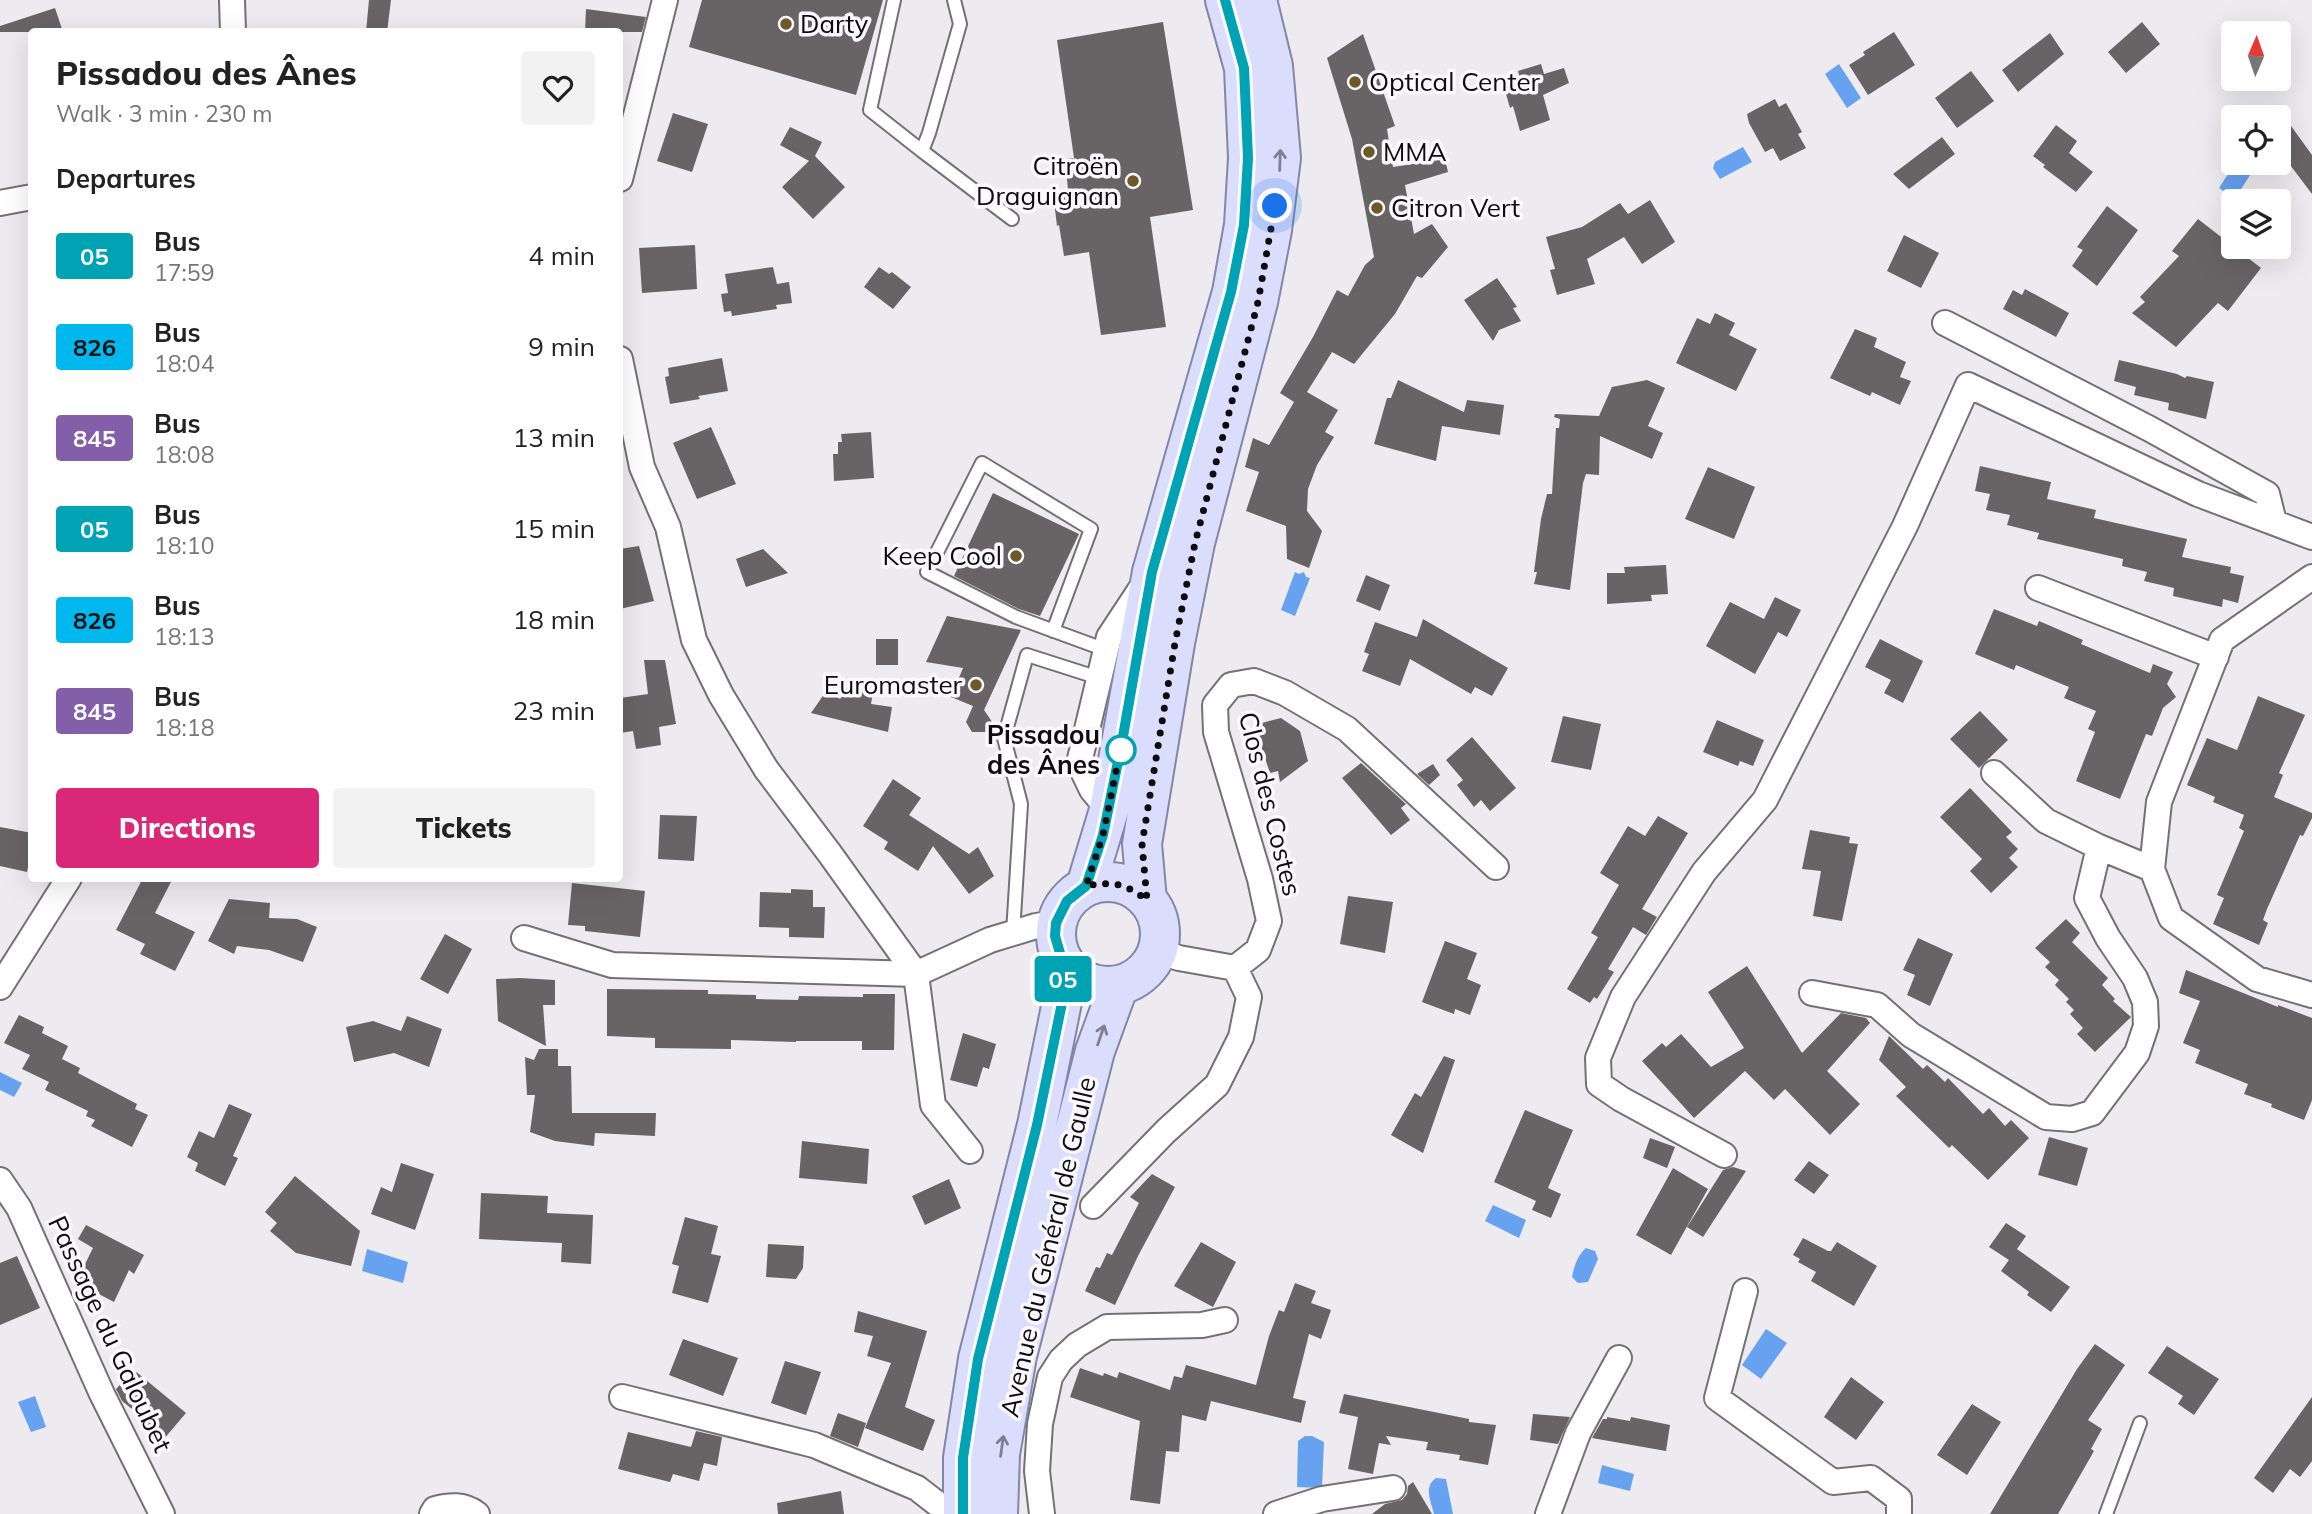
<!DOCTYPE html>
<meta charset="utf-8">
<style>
body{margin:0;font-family:Mulish,sans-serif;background:#f2f2f2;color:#222;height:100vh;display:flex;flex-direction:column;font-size:26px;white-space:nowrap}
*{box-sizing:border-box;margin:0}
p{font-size:23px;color:#767676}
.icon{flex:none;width:38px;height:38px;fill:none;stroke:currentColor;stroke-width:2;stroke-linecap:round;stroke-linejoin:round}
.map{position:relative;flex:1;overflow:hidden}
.side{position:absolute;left:28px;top:28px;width:595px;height:854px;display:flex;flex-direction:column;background:#fff;border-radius:7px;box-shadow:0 7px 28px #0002}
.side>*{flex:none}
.badge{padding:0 14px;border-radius:5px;font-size:24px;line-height:46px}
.needle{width:46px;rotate:2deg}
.fabs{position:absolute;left:2221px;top:21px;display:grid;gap:14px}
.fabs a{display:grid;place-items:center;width:70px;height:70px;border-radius:7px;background:#fff;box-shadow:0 7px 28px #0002;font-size:35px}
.you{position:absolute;width:35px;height:35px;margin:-18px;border:5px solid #fff;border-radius:50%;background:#1a73e8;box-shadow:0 0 0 10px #1a73e833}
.map>.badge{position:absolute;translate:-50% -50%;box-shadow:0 0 0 4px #fff}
h2{padding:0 28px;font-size:26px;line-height:63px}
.round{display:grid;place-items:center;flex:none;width:74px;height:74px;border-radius:7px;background:#f2f2f2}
.headline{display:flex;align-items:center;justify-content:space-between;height:119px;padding:0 28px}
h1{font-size:33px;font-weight:800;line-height:52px}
.button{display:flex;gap:14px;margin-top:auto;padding:14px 28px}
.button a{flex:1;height:80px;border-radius:7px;background:#db2777;color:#fff;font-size:28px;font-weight:800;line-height:80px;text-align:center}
.button a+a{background:#f2f2f2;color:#222}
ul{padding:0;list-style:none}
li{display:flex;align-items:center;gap:21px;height:91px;padding:0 28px}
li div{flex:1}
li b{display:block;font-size:26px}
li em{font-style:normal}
li .badge{min-width:77px;font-weight:700;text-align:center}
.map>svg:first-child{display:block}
.water{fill:#66a2ef}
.building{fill:#686466}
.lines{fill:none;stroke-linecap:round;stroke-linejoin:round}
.service-casing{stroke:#737175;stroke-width:16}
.minor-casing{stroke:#737175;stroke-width:28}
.primary-casing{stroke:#8385a9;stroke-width:42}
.service{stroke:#fff;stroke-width:12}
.minor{stroke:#fff;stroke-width:24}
.primary{stroke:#dbddfd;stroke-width:38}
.oneway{stroke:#7e7f91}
.line-casing{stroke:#fff;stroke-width:16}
.line{stroke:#00a3b4;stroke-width:10}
.walk{stroke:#0d0c0e;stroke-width:7;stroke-dasharray:0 12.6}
.poi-dot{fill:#6d5827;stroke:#faf8fd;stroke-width:2.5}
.stop-dot{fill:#fff;stroke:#00a3b4;stroke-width:3.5}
.labels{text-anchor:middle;stroke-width:7;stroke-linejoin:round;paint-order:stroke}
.poi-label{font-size:26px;fill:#0d0c0e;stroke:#faf8fd;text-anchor:start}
.stop-label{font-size:26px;font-weight:bold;fill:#0d0c0e;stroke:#faf8fd;text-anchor:end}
.street-label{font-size:26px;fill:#0d0c0e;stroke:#faf8fd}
</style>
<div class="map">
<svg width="2312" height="1514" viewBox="0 0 2312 1514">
<rect width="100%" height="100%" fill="#edebef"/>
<path class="water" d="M1839,64L1861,98L1847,108L1825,74Z
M1743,147L1752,162L1720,179L1713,168L1715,162Z
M2235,163L2247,164L2243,171L2250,175L2235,199L2219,188Z
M1295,572L1299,574L1304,572L1306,577L1310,578L1295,616L1281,610Z
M0,1072L22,1083L14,1097L0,1090Z
M1493,1205L1526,1220L1519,1238L1485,1221Z
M1586,1248L1595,1251L1598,1259L1588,1282L1578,1283L1572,1277C1574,1266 1578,1255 1586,1248Z
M367,1249L408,1262L403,1283L362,1271Z
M1766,1329L1787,1343L1761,1379L1742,1365Z
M35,1396L46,1427L31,1432L18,1402Z
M1305,1436H1312L1324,1442L1322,1488L1297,1487L1298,1441Z
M1602,1465L1634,1474L1630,1491L1598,1483Z
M1436,1478L1446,1479L1453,1514H1434C1431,1501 1423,1487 1436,1478Z"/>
<path class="building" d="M369,0H391L387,32H366Z
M702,0H883L856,95L689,47Z
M55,8L63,32H0V26Z
M586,9L646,17L642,32H585Z
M1163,22L1193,210L1150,217L1166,327L1101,335L1089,252L1064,256L1059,225L1057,226L1053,193L1068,190L1065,159L1074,158L1057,40Z
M2142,22L2160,44L2126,73L2108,52Z
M1894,32L1915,65L1868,95L1849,65L1865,55L1863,52Z
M2050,33L2064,54L2018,92L2002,70Z
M1363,34L1395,126L1387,129L1393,167L1445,159L1448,172L1405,185L1414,234L1432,224L1448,247L1422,278L1417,276L1395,314L1354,364L1332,352L1307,392L1338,410L1325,432L1334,437L1317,465L1308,489L1307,511L1322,531L1309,568L1287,559L1286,526L1246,511L1259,472L1245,467L1253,438L1269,445L1294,402L1280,393L1313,337L1337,290L1348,296L1365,265L1374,257L1352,139L1327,58Z
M1541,64L1544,74L1564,68L1569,83L1543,95L1550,120L1520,131L1513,106L1510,108L1504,87L1521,82L1518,71Z
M1971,71L1994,101L1957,128L1935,98Z
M1775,99L1779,107L1786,103L1802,132L1798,134L1806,148L1780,161L1773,148L1765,152L1749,123L1747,114Z
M2278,108L2312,155V194L2278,149Z
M673,113L708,124L692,172L657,161Z
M2056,125L2077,141L2069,153L2093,172L2076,192L2043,167L2045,165L2033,156Z
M790,127L822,142L815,156L845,187L813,219L782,187L809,161L780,145Z
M1942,137L1955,154L1909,189L1893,174Z
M1650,200L1675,242L1642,264L1624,237L1587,259L1595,284L1557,295L1550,270L1555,269L1546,237L1582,227L1620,203L1628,214Z
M2107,206L2138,230L2097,286L2072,266L2083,250L2077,247Z
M2198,219L2261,268L2228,311L2218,303L2176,347L2132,313L2145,302L2140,297L2179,256L2172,251Z
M1904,235L1939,253L1921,288L1887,271Z
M695,245L697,289L642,293L639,248Z
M773,267L777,284L789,282L792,303L776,305L777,309L732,316L731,311L724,312L721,294L728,293L725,274Z
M879,267L889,274L892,272L911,287L893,309L864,287Z
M1497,278L1517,307L1513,308L1521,321L1499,330L1493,341L1464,300Z
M2025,289L2069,313L2056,337L2003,309L2013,290L2022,295Z
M1715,313L1735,323L1729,335L1757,349L1736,391L1676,363L1697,318L1710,324Z
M1855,329L1877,338L1874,347L1906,362L1900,377L1911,381L1900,405L1872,392L1870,396L1830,378Z
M722,358L728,391L698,396L700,399L670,404L665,377L669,376L668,368Z
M2119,360L2177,374L2185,378L2187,376L2214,382L2206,419L2168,410L2169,403L2134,395L2136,387L2114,381Z
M1398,380L1464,412L1467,400L1504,405L1500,435L1442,426L1436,461L1374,444L1387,398H1391Z
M1647,380L1665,388L1648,426L1663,433L1652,459L1600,436L1599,475L1586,474L1583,483L1570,590L1534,584L1537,572H1534L1541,519L1547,494H1552L1556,428H1559L1560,419L1554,417L1555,414L1599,416L1612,387Z
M711,427L736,484L697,499L673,443Z
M871,432L874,478L834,481L833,454H838V442H842L841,434Z
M1980,466L2051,482L2047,499L2096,510L2094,518L2187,539L2182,557L2231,567L2230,573L2244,576L2238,603L2223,599L2222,607L2173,596L2174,588L2144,581L2147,572L2122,566L2123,559L2037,539L2039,533L2007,525L2010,515L1986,510L1990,494L1975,491Z
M1708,467L1755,487L1734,539L1685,519Z
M993,493L1079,534L1040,616L1019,609L954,576Z
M639,546L654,601L620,609V549Z
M763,549L788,573L746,587L736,559Z
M1666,565L1668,594L1651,595L1652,601L1607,604V573H1625L1624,567Z
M1366,575L1390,585L1380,611L1356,601Z
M1775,597L1801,610L1787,637L1778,632L1755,674L1706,646L1730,602L1764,619Z
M1994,609L2037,626L2039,621L2083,640L2081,644L2150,673L2153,664L2173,672L2167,684L2176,697L2163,708L2152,736L2146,734L2120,799L2076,781L2095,732L2088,729L2096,711L2064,698L2069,687L2016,665L2014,670L1975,654Z
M947,616L1021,630L984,710L997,729V732H972L966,722L973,706L951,697L963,668L926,662Z
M1423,619L1508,668L1492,696L1475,687L1471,694L1410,659L1400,686L1362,671L1369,654L1364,652L1375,622L1417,637Z
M876,639H898V665H876Z
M1880,639L1923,661L1903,703L1884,693L1891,680L1865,667Z
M644,660H665L676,724L659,727L661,745L636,749L633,731L620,733V698L648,694Z
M849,688L873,692L871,704L892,707L888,732L811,713L827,690L840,699Z
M2258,696L2305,715L2279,773L2283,775L2274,797L2312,813V818L2303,836L2300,835L2267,909L2263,920L2268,923L2259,945L2213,924L2224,898L2217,895L2244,831L2239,828L2244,815L2213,802L2215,797L2187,785L2207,738L2237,750Z
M1980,711L2008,740L1979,768L1950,739Z
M1563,716L1601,724L1591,770L1551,762Z
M1281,718L1300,731L1308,761L1280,782L1278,771L1270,773L1254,725Z
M1717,720L1764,740L1753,766L1740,761L1738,766L1703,752Z
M1472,737L1516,788L1490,811L1481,800L1474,807L1457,785L1463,780L1446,760Z
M1361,763L1406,804L1401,808L1410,820L1391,835L1342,778Z
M1433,764L1440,775L1429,785L1417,774Z
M893,779L921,798L909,815L969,854L978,847L994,876L969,894L933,846L918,871L884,849L888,842L863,826Z
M1970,788L2012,832L2006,837L2018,849L2009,858L2018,867L1991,893L1970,871L1982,859L1940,817Z
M660,815L697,816L694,861L658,859Z
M1658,816L1688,833L1642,909L1657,917L1646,935L1633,927L1608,969L1614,972L1597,999L1594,997L1590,1003L1567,989L1598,937L1591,933L1619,885L1600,873L1628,826L1645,836Z
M0,827L32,833V849L27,872L0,866Z
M1810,830L1850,837L1849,843L1858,844L1842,921L1813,916L1821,871L1802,869Z
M143,878H173L155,913L195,932L175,971L140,954L145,944L116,930Z
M572,883L645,891L640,937L585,931V926L568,925Z
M791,889L813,890V907H825L824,938L789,937V928L759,927L760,892L791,893Z
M1348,896L1393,902L1385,953L1340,944Z
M229,899L270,903L269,918L297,919L317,927L303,962L269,950L237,946L234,954L208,941Z
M2066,919L2080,933L2072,942L2108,978L2102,985L2115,999L2113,1001L2131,1017L2095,1052L2077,1034L2083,1028L2070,1014L2074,1010L2066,1002L2069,999L2055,985L2059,980L2045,967L2050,962L2035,948Z
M445,934L472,949L448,994L420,979Z
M1918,938L1953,954L1930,1006L1907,995L1915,975L1903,970Z
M1445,941L1477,953L1467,979L1481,985L1470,1015L1455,1009L1454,1014L1422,1002Z
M1747,966L1802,1053L1841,1013L1866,1018L1870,1023L1827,1071L1860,1104L1830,1135L1785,1089L1774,1100L1745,1071L1694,1118L1642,1061L1662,1043L1666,1047L1681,1034L1711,1067L1744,1048L1708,992Z
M2186,970L2278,1007V1005L2312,1018V1100L2304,1120L2271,1107L2272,1104L2244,1094L2248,1084L2195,1063L2200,1050L2183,1043L2200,1001L2179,993Z
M520,978L555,980V1005H543L546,1046L498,1021L496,979Z
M607,989L708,990V994L756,995V999L798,1000L799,996L863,997V994H895L894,1050H862V1041H796V1042L731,1040V1049L655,1048V1038L607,1036Z
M19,1015L44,1027L42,1033L68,1046L62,1059L80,1068L78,1073L137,1104L135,1109L148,1115L132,1147L91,1126L95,1120L86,1116L88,1111L45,1090L49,1082L22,1069L30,1055L4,1043Z
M407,1016L442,1029L429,1067L394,1053L354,1062L346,1027L373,1021L401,1031Z
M963,1033L996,1044L989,1069L983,1067L977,1087L950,1080Z
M1889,1036L1923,1069L1927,1065L1945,1082L1948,1078L1983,1114L1989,1108L2005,1126L2011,1120L2029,1138L1988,1180L1952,1145L1949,1148L1896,1096L1906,1087L1879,1060Z
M539,1049H558V1066H571L572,1113H656L655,1136L595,1133L594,1146L555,1141L530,1132L535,1095H527L525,1057L534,1060Z
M1444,1056L1455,1060L1423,1153L1391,1135L1415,1093L1421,1097Z
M229,1104L252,1114L233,1156L238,1158L225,1186L195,1171L198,1163L187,1157L199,1131L214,1138Z
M1525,1110L1573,1130L1548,1188L1561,1194L1551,1218L1532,1210L1536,1201L1494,1182Z
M2049,1137L2088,1148L2077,1186L2038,1175Z
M1650,1138L1675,1147L1667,1168L1643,1158Z
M802,1141L869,1149L867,1184L799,1178Z
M1809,1161L1829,1175L1814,1194L1794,1180Z
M401,1163L434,1174L415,1230L371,1214L381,1187L392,1192Z
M1733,1167L1746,1171L1703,1237L1687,1227L1723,1170Z
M1673,1168L1708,1189L1671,1255L1636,1235Z
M1152,1174L1175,1187L1138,1256L1115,1305L1085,1291L1096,1267L1100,1268L1107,1253L1112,1255L1139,1203L1130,1197Z
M295,1176L360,1231L351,1266L296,1253L270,1231L277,1223L265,1212Z
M949,1179L961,1208L925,1225L912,1196Z
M481,1193L548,1196L547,1213L593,1215L591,1264L561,1262L562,1243L479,1239Z
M685,1217L718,1226L711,1254L721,1256L708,1303L672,1293L679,1266L672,1264Z
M2006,1223L2026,1236L2017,1249L2070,1287L2051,1312L2027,1295L2029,1292L2001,1271L2016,1250L2009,1260L1989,1247Z
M86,1225L144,1255L134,1274L129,1270L114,1302L76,1282L93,1248L78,1239Z
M1803,1238L1828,1251H1831L1837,1242L1877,1266L1854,1306L1811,1281L1816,1272L1798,1262L1800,1259L1793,1255Z
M1201,1242L1236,1262L1213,1307L1174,1286Z
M768,1244L804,1246L803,1268L796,1279L766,1277Z
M17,1256L40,1308L0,1325V1263Z
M1295,1283L1316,1291L1311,1303L1331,1310L1321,1339L1309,1334L1293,1398L1306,1401L1301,1423L1211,1401L1206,1421L1182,1415L1179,1452L1166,1451L1160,1504L1130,1500L1140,1421L1070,1397L1080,1368L1103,1376L1104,1373L1117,1378L1119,1372L1170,1390L1174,1376L1182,1378L1186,1365L1256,1385L1269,1336L1279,1310L1284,1312Z
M858,1311L927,1331L905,1407L935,1420L923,1451L865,1428L891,1363L867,1356L873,1336L854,1332Z
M683,1339L738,1358L723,1396L669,1375Z
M2095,1344L2125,1365L2088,1420L2102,1429L2091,1449L2094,1451L2058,1514H1990L2077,1369Z
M2167,1346L2219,1379L2194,1415L2178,1404L2183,1396L2148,1373Z
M785,1361L821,1372L806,1415L771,1403Z
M134,1370L186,1413L163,1440L139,1421L142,1417L122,1401L116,1389Z
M1851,1377L1884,1402L1856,1440L1824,1417Z
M1344,1394L1469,1419V1422L1496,1425L1488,1465L1459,1460L1460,1455L1426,1450L1428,1442L1386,1436L1391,1445L1379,1443L1373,1474L1348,1469L1358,1417L1339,1413Z
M2312,1397V1461L2300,1477L2290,1469L2273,1493L2254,1478Z
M1972,1404L2001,1422L1967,1475L1937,1455Z
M838,1413L866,1423L858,1447L830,1436Z
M1533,1414L1570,1417L1558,1444L1530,1440Z
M1607,1417L1630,1421L1631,1417L1670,1425L1666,1451L1592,1438L1603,1419H1607Z
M696,1431L722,1437L717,1466L704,1463L699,1481L673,1474L670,1482L618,1469L628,1432L691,1447Z
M1413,1482L1432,1514H1372L1385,1504L1402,1500L1407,1494L1408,1486Z
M841,1491L844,1514H778L777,1503Z"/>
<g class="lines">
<defs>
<path id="service" d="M894,0L870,110L922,151L929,133L960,24L954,0
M922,151L1012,219
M1053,631L1091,529L982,463L927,572L1016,617L1106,650
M1013,933L1021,804L1004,738L1027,655L1099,678
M2106,1514L2140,1423"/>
<path id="minor" d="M232,0L233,32
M620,179L665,0
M0,203L32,197
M1945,323L2150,429L2267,494L2274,522
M620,359L642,467L668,527L694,640L721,695L766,769L830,854L916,974L933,1105L970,1151
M2312,577L2222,640L2159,802L2152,869L2171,918L2257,979L2312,995
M2038,588L2216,657
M1994,773L2046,821L2099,847L2152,869
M1109,810L1092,790L1079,763L1109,637L1142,587
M524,938L612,965L916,974L990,940L1036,926L1057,923
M1157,951L1179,958L1235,968L1258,950L1269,921L1260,879L1216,732L1215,705L1231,685L1254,681L1285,693L1347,729L1496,867
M0,987L69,878
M1812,993L1877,1005L1911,1035L2046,1117L2072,1119L2092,1113L2137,1053L2146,1026L2145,1002L2135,978L2108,938L2087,898L2099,847
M1724,1155L1621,1099L1599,1084L1598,1058L1623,997L1704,872L1765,800L1905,526L1968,385L2198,494L2312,537
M0,1180L19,1208L102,1394L162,1514
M1093,1206L1166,1131L1217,1085L1241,1037L1249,997L1235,968
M1745,1291L1717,1398L1833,1482L1871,1478L1899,1499V1514
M622,1397L814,1445L917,1488L944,1509
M432,1514L435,1509C450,1505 464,1504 477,1514
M1042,1514L1037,1471L1040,1424L1050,1377L1061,1360L1077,1345L1107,1327L1202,1325L1225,1320
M1276,1514L1322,1499L1393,1488
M1548,1514L1578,1433L1619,1358"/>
<path id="primary" d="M1056 934a52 52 0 1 1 104 0a52 52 0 1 1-104 0Z
M1086,886L1109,810L1152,572L1232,292L1244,225L1248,158L1244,68L1225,0
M1147,900L1142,844L1175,643L1195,543L1258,302L1272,230L1281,158L1273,66L1257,0
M963,1514V1458L978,1359L1037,1125L1063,997L1062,960
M998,1514L1000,1454L1017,1356L1095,1051L1119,985"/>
</defs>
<use href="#service" class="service-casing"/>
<use href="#minor" class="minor-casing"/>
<use href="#primary" class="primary-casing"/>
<use href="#service" class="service"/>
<use href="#minor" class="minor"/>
<use href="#primary" class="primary"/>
</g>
<defs><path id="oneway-shaft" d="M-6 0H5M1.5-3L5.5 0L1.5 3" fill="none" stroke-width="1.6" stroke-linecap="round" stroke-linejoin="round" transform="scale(1.75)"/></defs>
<g class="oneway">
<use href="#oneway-shaft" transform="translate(1280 160) rotate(-88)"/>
<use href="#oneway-shaft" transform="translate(1101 1035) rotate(-71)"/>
<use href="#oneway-shaft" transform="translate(1002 1446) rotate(-82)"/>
</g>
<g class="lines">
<defs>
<path id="line" d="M963,1514V1458L978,1359L1037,1125L1063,998L1062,960L1055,936L1056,923L1067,901L1086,886L1103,835L1122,742L1152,572L1231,292L1244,225L1248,158L1244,68L1225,0"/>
</defs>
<use href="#line" class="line-casing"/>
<use href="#line" class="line"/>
<path class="walk" d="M1121,750L1122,742L1103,835L1086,886C1114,881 1124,883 1147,900L1142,844L1175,643L1195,543L1258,302L1275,206"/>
</g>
<g class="poi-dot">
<circle cx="786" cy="24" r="7"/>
<circle cx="1355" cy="82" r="7"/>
<circle cx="1369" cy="152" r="7"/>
<circle cx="1133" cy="181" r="7"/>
<circle cx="1377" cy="208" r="7"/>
<circle cx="1016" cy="556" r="7"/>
<circle cx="976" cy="685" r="7"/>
</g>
<circle class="stop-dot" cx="1121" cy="750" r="14"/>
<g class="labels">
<g class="poi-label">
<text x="800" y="33">Darty</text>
<text x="1369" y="91">Optical Center</text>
<text x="1383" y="161">MMA</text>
<text x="1119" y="175" text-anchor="end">Citroën<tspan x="1119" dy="30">Draguignan</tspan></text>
<text x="1391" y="217">Citron Vert</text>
<text x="1002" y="565" text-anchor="end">Keep Cool</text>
<text x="962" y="694" text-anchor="end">Euromaster</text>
</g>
<g class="stop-label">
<text x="1100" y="744">Pissadou<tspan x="1100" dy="30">des Ânes</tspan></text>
</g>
<g class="street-label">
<text transform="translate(1270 804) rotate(76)" y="9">Clos des Costes</text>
<text transform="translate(1048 1247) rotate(-77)" y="9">Avenue du Général de Gaulle</text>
<text transform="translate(110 1334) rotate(65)" y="9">Passage du Galoubet</text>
</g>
</g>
</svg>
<div class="fabs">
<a><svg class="needle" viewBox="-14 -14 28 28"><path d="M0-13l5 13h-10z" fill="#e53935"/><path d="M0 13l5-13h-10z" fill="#767676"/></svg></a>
<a><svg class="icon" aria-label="locate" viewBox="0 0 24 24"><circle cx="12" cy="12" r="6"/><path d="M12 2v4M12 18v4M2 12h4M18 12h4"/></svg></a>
<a><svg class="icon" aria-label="layers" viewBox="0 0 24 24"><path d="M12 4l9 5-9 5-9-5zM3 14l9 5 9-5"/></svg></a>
</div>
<div class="you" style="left:1275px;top:206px"></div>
<b class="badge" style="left:1063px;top:979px;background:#00a3b4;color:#fff">05</b>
<section class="side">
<div class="headline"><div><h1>Pissadou des Ânes</h1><p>Walk · 3 min · 230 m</p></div><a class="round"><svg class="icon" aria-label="heart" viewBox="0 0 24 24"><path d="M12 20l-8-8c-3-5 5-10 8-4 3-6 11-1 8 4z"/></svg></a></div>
<h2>Departures</h2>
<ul>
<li><span class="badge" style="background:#00a3b4;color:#fff">05</span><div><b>Bus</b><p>17:59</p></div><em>4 min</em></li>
<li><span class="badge" style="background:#00b7ee;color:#111">826</span><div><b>Bus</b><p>18:04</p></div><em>9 min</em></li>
<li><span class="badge" style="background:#825fa8;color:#fff">845</span><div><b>Bus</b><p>18:08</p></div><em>13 min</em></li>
<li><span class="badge" style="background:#00a3b4;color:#fff">05</span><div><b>Bus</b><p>18:10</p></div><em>15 min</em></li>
<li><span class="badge" style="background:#00b7ee;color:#111">826</span><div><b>Bus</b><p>18:13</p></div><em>18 min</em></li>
<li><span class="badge" style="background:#825fa8;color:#fff">845</span><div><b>Bus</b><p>18:18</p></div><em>23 min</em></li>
</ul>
<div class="button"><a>Directions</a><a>Tickets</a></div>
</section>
</div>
